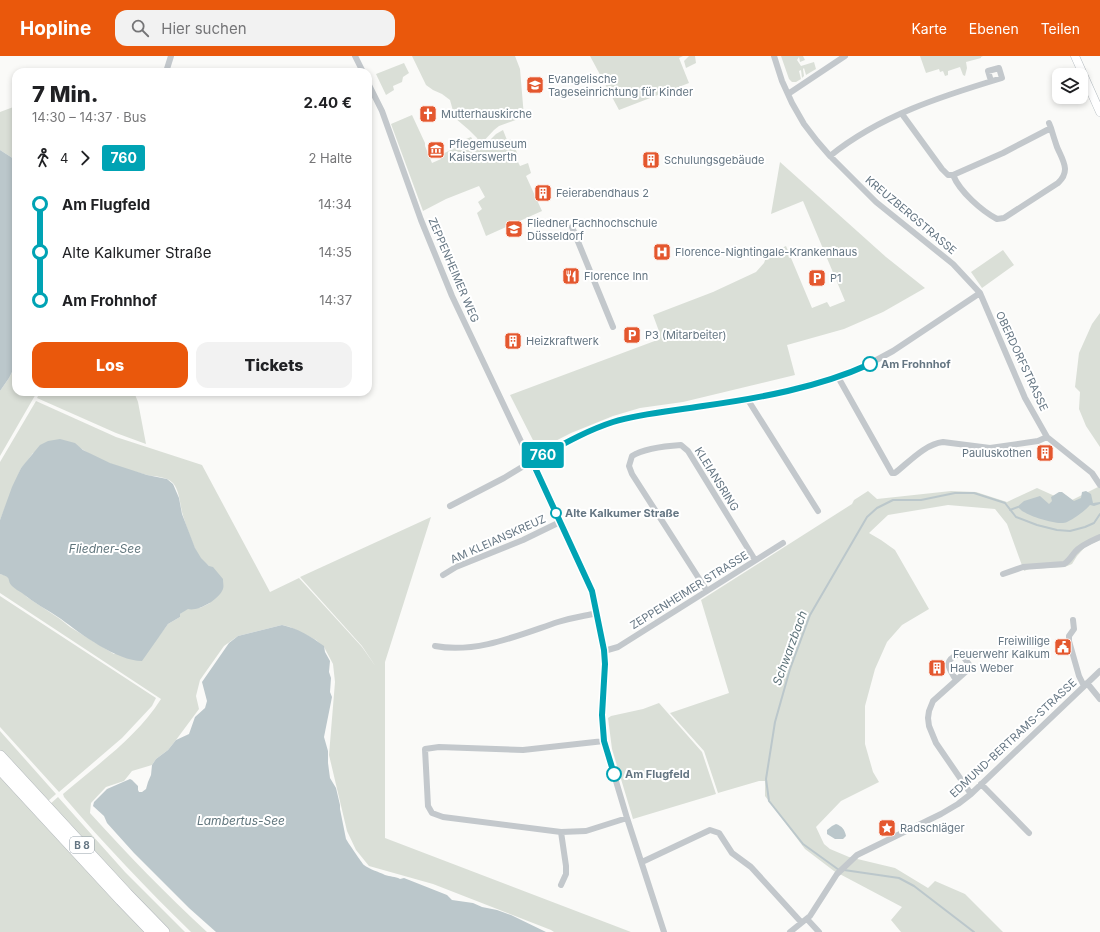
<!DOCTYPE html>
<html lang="de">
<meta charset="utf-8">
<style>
body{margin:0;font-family:Inter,sans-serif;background:#f2f2f2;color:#202124;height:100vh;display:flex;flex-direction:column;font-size:15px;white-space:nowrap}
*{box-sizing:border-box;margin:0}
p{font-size:13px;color:#757577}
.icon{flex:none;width:22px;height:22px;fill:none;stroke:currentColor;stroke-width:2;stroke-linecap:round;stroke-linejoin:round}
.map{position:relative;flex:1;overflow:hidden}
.sheet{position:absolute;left:12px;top:12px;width:360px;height:328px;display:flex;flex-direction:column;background:#fff;border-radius:12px;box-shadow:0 2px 6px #0003}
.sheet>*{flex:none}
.badge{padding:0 8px;border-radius:3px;font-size:14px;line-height:26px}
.buttons{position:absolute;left:1052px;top:12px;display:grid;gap:8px}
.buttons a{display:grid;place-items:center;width:36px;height:36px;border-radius:8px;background:#fff;box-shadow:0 2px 6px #0003;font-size:20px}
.map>.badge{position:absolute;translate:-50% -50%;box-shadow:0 0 0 2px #fff}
.legs{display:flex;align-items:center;gap:6px;height:44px;padding:0 20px;font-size:13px}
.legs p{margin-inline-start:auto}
.headline{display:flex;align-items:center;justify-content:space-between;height:68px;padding:0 20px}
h1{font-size:22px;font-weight:800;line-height:30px}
.action{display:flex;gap:8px;margin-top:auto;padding:8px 20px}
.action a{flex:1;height:46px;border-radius:12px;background:#ea580c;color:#fff;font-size:16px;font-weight:800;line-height:46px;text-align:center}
.action a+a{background:#f2f2f2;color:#202124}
ul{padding:0 20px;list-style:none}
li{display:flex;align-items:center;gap:14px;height:48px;font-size:15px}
li i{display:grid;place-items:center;width:6px;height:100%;margin:0 5px;background:currentColor}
li i::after{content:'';width:10px;height:10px;margin:-5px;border:3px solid;border-radius:50%;background:#fff}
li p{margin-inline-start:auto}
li:first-child i{background:linear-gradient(#0000 50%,currentColor 0)}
li:last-child i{background:linear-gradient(currentColor 50%,#0000 0)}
header{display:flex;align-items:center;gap:24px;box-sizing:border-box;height:56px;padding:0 20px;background:#ea580c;color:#fff}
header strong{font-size:19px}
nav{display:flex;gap:22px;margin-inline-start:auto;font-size:14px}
.search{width:280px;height:36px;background:#f2f2f2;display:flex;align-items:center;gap:10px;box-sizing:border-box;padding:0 14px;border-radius:12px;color:#757577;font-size:15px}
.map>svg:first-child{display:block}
.green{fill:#dadfd7}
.water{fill:#bbc7cb}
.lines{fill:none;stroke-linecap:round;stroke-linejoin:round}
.stream{stroke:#bbc7cb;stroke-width:2}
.secondary-casing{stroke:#b3babf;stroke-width:9}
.highway-casing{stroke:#b4b9bd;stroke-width:12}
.street{stroke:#c3c8cc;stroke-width:6}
.secondary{stroke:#fff;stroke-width:8}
.highway{stroke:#fff;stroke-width:11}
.line-1-casing{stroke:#fff;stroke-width:9}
.line-1{stroke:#00a3b4;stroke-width:6}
.stop-1-dot{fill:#fff;stroke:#00a3b4;stroke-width:2}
.labels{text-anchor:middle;stroke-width:4;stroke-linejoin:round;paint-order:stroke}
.shield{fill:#fff;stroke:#939fa8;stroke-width:1}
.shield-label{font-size:10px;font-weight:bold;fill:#657683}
.poi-label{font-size:11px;fill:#657683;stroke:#fff;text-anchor:start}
.street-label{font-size:11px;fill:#657683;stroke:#fff}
.stop-label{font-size:11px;font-weight:bold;fill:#657683;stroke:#fff;text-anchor:start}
.water-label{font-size:12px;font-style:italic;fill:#60757c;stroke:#fff}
</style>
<header>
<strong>Hopline</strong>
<div class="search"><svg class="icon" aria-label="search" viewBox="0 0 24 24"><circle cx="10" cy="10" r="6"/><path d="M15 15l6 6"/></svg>Hier suchen</div>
<nav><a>Karte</a><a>Ebenen</a><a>Teilen</a></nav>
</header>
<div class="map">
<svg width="1100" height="876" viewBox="0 0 1100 876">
<rect width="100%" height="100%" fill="#fafaf8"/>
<path class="green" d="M412,0H515L520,13L524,61L499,70L494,74L480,89L477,82L469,74L455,62L450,44L442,38L433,34L426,29Z
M590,0H683L679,2L689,27L619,54Z
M689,0H695L696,7L686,12L684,5Z
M781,0H803L805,4L800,6L799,1L797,4L801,10L814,6L816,13L806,19L804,12L803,13L804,20L802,22L801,14L799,15L801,23L796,26H792L789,23Z
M920,0H983L981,1V2L966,6L967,12L965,20L963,19L960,11L948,15V19L945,20L943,15L940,16L939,13L926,17Z
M404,7L409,17L403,21L402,26L393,30L394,34L386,39L376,18Z
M16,50V106L14,103L0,94V56Z
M412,59L425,87V90L432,107L441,103L440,99L466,87V83L471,81L479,95L496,78L503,74L507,84L511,83L518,99L516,102L520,110L528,107L531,117L526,120L542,155L486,180L477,157L482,153L478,146L485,141L479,130L446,143L423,155L391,68Z
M780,106L886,201L925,232L883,256L844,273L787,289L795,319L683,346L640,352L613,360L571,377L538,394L510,339L660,283V278L653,259L713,236L756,216L764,207L767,199L786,190L812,252L827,246L830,251L845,245L803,145L771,158Z
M1003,194L1014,209L982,232L971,216Z
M1100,257V391L1086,370L1079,353L1080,336L1075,331L1079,297L1092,268Z
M16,308V336H37L0,400V335L9,322Z
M40,336H134L138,346L146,388L116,377L37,342Z
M36,345L116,381L202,409L270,536L299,522L362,591L376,611L362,590L300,521L431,461L385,606V782L631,876H554L551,874L433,828L369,810L356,794L347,775L329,699L335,626L333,608L324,591L316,584L290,571L282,569L238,580L224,590L200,624L196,640L199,653L176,684L168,694L156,703L152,709L132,715L124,725L106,731L91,747L90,757C127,798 166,838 207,876H191C147,833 104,788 64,741L63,738C98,708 137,681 161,643L0,537V518L7,520L27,541L60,563L70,571L114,598L159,580L168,568L180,561V558L188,552H200L210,547L209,510C206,508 203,505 200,502C194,493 185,467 182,456C180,447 179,434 173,427C166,420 156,421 147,419C123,413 96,404 76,389L33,397L25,408L21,412L0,464V406Z
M1100,430V484L1085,491L1077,500L1072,508L1065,511L1029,513L1024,515L1007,468L995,453L948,449L888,459L869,477L881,484L895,494L929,553L902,569L887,586L875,613L865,650V688L873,716L879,726L841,745L816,771L824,788L830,793L849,801L895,812L928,832L935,825L965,838L1003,876H901L891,864L902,851L834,815L805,793L765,740V725H759L718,737L704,695L670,657L729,637L701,544L852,448L854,444L868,435L877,443L951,435L976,436L1007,446L1037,432L1068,446Z
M0,540L156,642L152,650L122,682L59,736L0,671Z
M659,647L702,696L716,738L633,763L612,693L608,662L611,660L643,653Z
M0,675L56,738L47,746L0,694Z
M0,720L146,876H0Z
M58,741L125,816L185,876H168L49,749Z"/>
<path class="water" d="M0,94L14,103L16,106V308L9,322L0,335Z
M60,383L75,387L83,394L110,407L147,419L167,423L173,428L179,442L182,458L195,492L201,502L209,510L213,511L223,523C223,527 224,530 223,533C219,544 197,556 188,553L180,558V561L168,568L142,605C117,605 81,578 61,563C48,554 34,547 22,537C19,535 15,533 12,530C6,523 13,522 0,518V464L12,431L21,412L40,389L48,385Z
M1086,435L1091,438L1093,447L1100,446V448L1094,450L1090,449C1084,456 1075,462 1067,466C1059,470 1032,461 1024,456C1021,455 1020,452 1017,451L1024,445L1040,440L1049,448L1052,445L1051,441L1059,436H1062L1074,445L1081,442L1082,436Z
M282,569C297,572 312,581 324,590L325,596L330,605L329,616L331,622L330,636L332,641L324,681L328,695V707L330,722L336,732L340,749V753L346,783C347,785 362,807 364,809C369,813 379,816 385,819C390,821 395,820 400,823L404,822L447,839L452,844L473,847L482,851L497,854L511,859L546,876H216L189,852L134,797L107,767L104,760L93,750L94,746L107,733L130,723L132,724L138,730V734L139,736H142L146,733L148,726L151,719L152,709L156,703L168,694L176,684L189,678L195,661L205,652L207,645L202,626L229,587L238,580Z
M836,768C842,770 845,774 846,780L843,783H835L827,778V774L832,770Z"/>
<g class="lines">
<path class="stream" d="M1010,454L1018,451
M839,814L803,788L769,745L766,723L775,666L790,613L810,559L867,461L877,452L893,444H921L955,437H974L1005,447L1016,461L1037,469L1057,474L1070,475L1085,471L1094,467L1100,458
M844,814L899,822L914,830L974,876"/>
<defs>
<path id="secondary" d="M1075,0L1100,56"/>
<path id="highway" d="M0,700L127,838L164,876
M0,713L121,844L152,876"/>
</defs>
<use href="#secondary" class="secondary-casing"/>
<use href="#highway" class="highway-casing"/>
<path class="street" d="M355,0L363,16
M774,0L782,25L792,47L804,68L817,85L830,100L876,146L953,208L980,237L1025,342L1047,381L1092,417L1100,429
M166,16L171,0
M368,27L382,55L421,164L452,240L592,535L604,595L605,608L602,659L604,685L627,762L664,876
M788,38L845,0
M902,58L942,113L948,119H953L1003,97L1051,72L1049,67
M830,100C879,60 942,40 1002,22L999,12L988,15L991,25
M953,119C960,136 982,155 997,163L1004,162L1058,127C1071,115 1063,105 1057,91C1055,85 1053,79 1051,72
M572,171L613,271
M838,321L892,417H895C909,406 925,388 943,386L990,392L1038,385L1047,381
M748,344L818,455
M450,450L504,422L532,405L574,383L613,366L639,359L748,344L838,321L869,308L893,295L980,237
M1003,518L1023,511L1064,508C1069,505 1071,501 1075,496C1081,489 1091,485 1100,481
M443,519L456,511L523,484L560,466
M707,535L632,418L629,410L632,400C645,392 666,390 681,389L688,395L755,504
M1073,564L1074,573L1069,580V585L1079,620L1084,630
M435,590C476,598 519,579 558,566C571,562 584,560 597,557
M604,595L618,591L783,487
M956,624C949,612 942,605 959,598L962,599L971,611L933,645L929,655L928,662L929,670L936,687L971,738
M1087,627L1100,643
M604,685L523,694L439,691L425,693L428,750L432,757L443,761L561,776L586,775L627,762
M981,728L1029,777
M642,806L710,774L719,777L732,797L751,811L801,866
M561,829L566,818V810L561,776
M807,863L819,876
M790,876L810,860L837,818L857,799L941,758L958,748L971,738L1100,615"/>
<use href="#secondary" class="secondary"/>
<use href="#highway" class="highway"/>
</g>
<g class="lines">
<defs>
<path id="line-1" d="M614,718L604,685L602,659L605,608L604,594L592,535L532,405C558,391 585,375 613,366C642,357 673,355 703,350C759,342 817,332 870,308"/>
</defs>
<use href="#line-1" class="line-1-casing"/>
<use href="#line-1" class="line-1"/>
</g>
<defs>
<symbol id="school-square" viewBox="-11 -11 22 22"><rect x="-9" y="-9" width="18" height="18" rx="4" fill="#e4572e" stroke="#fff"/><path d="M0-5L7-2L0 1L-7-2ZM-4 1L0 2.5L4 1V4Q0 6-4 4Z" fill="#fff"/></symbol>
<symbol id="church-square" viewBox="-11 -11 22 22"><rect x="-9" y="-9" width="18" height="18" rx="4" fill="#e4572e" stroke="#fff"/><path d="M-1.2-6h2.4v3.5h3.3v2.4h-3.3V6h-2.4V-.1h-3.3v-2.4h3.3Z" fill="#fff"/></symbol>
<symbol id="museum-square" viewBox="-11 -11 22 22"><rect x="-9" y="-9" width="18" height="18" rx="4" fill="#e4572e" stroke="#fff"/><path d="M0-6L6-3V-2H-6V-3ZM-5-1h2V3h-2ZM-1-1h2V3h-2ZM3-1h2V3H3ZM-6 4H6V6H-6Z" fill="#fff"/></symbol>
<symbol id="building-square" viewBox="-11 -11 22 22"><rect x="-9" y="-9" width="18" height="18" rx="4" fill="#e4572e" stroke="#fff"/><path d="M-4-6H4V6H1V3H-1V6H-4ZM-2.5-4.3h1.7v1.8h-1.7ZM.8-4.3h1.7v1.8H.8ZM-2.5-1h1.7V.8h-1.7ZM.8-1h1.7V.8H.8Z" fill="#fff"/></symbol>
<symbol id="university-square" viewBox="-11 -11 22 22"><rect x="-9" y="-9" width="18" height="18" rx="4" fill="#e4572e" stroke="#fff"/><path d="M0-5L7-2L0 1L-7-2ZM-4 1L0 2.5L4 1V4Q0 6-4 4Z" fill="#fff"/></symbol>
<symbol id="hospital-square" viewBox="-11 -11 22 22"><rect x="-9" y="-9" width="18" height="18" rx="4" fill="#e4572e" stroke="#fff"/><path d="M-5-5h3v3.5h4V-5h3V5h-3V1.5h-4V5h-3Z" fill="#fff"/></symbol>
<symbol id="restaurant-square" viewBox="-11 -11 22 22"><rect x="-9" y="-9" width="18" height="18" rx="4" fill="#e4572e" stroke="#fff"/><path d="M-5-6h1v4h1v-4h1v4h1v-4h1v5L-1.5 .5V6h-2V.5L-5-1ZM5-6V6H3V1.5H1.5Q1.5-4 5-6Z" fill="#fff"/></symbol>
<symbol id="parking-square" viewBox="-11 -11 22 22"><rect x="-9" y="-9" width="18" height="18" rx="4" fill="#e4572e" stroke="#fff"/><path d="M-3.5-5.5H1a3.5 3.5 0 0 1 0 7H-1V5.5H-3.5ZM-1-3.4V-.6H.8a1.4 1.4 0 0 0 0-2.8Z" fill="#fff"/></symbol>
<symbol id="civic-square" viewBox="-11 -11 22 22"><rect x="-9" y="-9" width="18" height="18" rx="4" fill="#e4572e" stroke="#fff"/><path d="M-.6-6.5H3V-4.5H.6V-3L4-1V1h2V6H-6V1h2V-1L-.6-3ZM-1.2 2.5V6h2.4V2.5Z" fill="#fff"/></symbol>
<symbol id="sight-square" viewBox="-11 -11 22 22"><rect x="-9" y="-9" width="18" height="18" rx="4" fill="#e4572e" stroke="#fff"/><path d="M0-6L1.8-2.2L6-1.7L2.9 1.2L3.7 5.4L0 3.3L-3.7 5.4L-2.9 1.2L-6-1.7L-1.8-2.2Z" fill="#fff"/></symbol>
</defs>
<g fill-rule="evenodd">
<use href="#school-square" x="525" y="19" width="20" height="20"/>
<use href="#church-square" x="418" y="48" width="20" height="20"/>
<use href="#museum-square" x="426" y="84" width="20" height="20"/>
<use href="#building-square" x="641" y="94" width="20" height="20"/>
<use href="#building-square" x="533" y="127" width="20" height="20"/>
<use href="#university-square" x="504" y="163" width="20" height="20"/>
<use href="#hospital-square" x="652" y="186" width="20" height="20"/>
<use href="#restaurant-square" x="561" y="210" width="20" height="20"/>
<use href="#parking-square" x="807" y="212" width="20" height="20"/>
<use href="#parking-square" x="622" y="269" width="20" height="20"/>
<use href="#building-square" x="503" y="275" width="20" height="20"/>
<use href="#building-square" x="1035" y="387" width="20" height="20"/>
<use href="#civic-square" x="1053" y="581" width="20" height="20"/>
<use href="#building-square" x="927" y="602" width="20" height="20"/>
<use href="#sight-square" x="877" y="762" width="20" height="20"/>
</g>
<g class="stop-1-dot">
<circle cx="870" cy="308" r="7"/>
<circle cx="556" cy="457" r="5"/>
<circle cx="614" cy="718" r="7"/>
</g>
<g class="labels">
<rect class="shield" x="70" y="781" width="24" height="16" rx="3"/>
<g class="shield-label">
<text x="82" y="793">B 8</text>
</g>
<g class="poi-label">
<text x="548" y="27">Evangelische<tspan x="548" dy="13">Tageseinrichtung für Kinder</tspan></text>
<text x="441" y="62">Mutterhauskirche</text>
<text x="449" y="92">Pflegemuseum<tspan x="449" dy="13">Kaiserswerth</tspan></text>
<text x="664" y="108">Schulungsgebäude</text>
<text x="556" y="141">Feierabendhaus 2</text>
<text x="527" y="171">Fliedner Fachhochschule<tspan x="527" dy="13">Düsseldorf</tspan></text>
<text x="675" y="200">Florence-Nightingale-Krankenhaus</text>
<text x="584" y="224">Florence Inn</text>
<text x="830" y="226">P1</text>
<text x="645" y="283">P3 (Mitarbeiter)</text>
<text x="526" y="289">Heizkraftwerk</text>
<text x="1032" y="401" text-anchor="end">Pauluskothen</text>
<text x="1050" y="589" text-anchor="end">Freiwillige<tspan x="1050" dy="13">Feuerwehr Kalkum</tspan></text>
<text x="950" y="616">Haus Weber</text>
<text x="900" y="776">Radschläger</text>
</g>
<g class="street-label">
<text transform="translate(911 159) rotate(40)" y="4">KREUZBERGSTRASSE</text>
<text transform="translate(454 214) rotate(67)" y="4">ZEPPENHEIMER WEG</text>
<text transform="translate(1022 305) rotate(65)" y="4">OBERDORFSTRASSE</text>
<text transform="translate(717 423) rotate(58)" y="4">KLEIANSRING</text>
<text transform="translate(498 483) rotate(-24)" y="4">AM KLEIANSKREUZ</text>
<text transform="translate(689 534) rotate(-32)" y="4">ZEPPENHEIMER STRASSE</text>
<text transform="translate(1013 682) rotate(-43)" y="4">EDMUND-BERTRAMS-STRASSE</text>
</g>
<g class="stop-label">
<text x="881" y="312">Am Frohnhof</text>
<text x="565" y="461">Alte Kalkumer Straße</text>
<text x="625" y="722">Am Flugfeld</text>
</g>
<g class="water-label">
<text x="105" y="497">Fliedner-See</text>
<text transform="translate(790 592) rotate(-70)" y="4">Schwarzbach</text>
<text x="241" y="769">Lambertus-See</text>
</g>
</g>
</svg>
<div class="buttons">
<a><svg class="icon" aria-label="layers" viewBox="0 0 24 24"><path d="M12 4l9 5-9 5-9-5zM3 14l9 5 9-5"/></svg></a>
</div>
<b class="badge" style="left:543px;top:399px;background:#00a3b4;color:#fff">760</b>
<section class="sheet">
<div class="headline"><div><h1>7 Min.</h1><p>14:30 – 14:37 · Bus</p></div><b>2.40 €</b></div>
<div class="legs"><svg class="icon" aria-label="walk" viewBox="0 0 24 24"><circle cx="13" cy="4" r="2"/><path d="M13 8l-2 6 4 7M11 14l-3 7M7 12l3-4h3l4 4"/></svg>4<svg class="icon" aria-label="forward" viewBox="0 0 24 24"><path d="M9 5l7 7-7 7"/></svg><b class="badge" style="background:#00a3b4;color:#fff">760</b><p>2 Halte</p></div>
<ul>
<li><i style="color:#00a3b4"></i><b>Am Flugfeld</b><p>14:34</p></li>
<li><i style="color:#00a3b4"></i><span>Alte Kalkumer Straße</span><p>14:35</p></li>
<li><i style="color:#00a3b4"></i><b>Am Frohnhof</b><p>14:37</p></li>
</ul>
<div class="action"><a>Los</a><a>Tickets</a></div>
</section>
</div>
